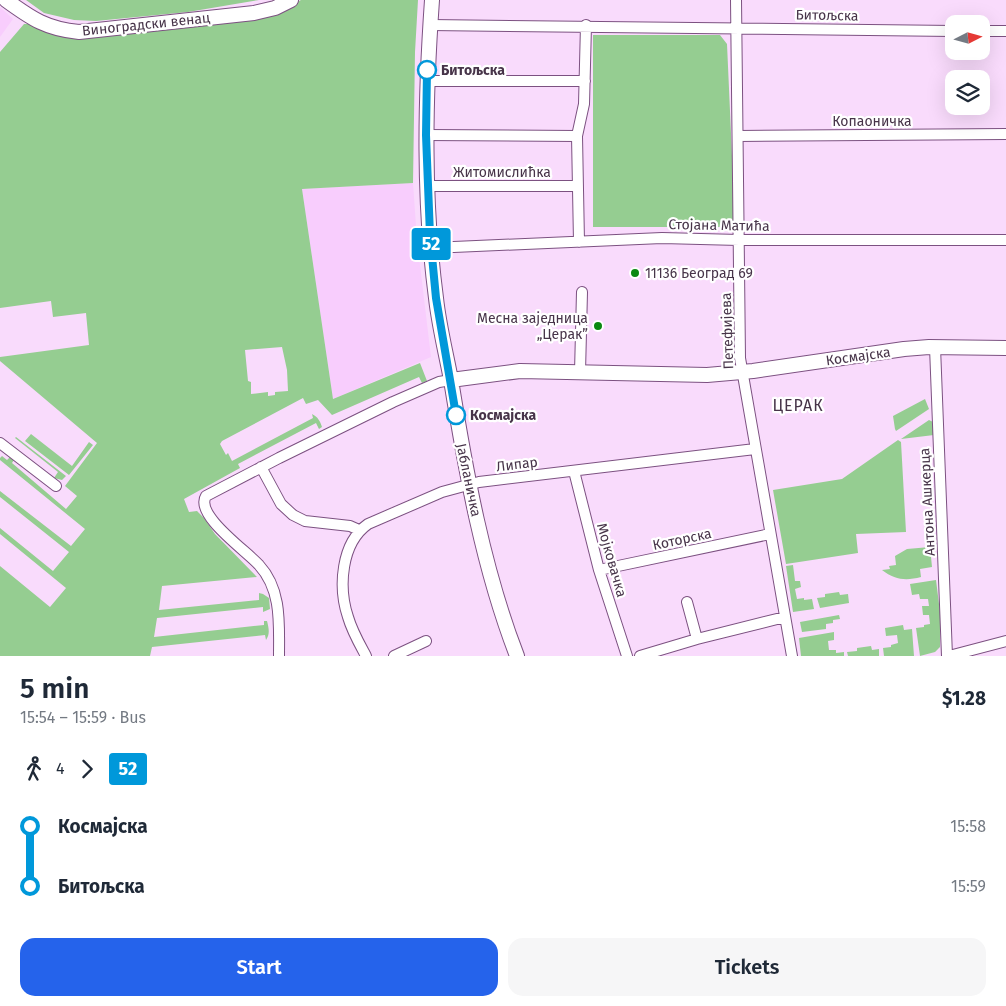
<!DOCTYPE html>
<meta charset="utf-8">
<style>
body{margin:0;font-family:"Fira Sans",sans-serif;background:#f6f6f7;color:#1f2937;height:100vh;display:flex;flex-direction:column;font-size:19px;white-space:nowrap}
*{box-sizing:border-box;margin:0}
p{font-size:16px;color:#747a83}
.icon{flex:none;width:28px;height:28px;fill:none;stroke:currentColor;stroke-width:2;stroke-linecap:round;stroke-linejoin:round}
.map{position:relative;height:656px;overflow:hidden}
.drawer{display:flex;flex-direction:column;background:#fff;flex:1}
.drawer>*{flex:none}
.badge{padding:0 10px;border-radius:4px;font-size:18px;line-height:32px}
.needle{width:32px;rotate:84deg}
.buttons{position:absolute;left:945px;top:15px;display:grid;gap:10px}
.buttons a{display:grid;place-items:center;width:45px;height:45px;border-radius:10px;background:#fff;box-shadow:0 5px 20px #0002;font-size:25px}
.map>.badge{position:absolute;translate:-50% -50%;box-shadow:0 0 0 2px #fff}
.legs{display:flex;align-items:center;gap:8px;height:55px;padding:0 20px;font-size:16px}
.legs p{margin-inline-start:auto}
.headline{display:flex;align-items:center;justify-content:space-between;height:85px;padding:0 20px}
h1{font-size:28px;font-weight:600;line-height:38px}
.primary-button{display:flex;gap:10px;margin-top:auto;padding:10px 20px}
.primary-button a{flex:1;height:58px;border-radius:15px;background:#2563eb;color:#fff;font-size:20px;font-weight:600;line-height:58px;text-align:center}
.primary-button a+a{background:#f6f6f7;color:#1f2937}
ul{padding:0 20px;list-style:none}
li{display:flex;align-items:center;gap:18px;height:60px;font-size:19px}
li i{display:grid;place-items:center;width:8px;height:100%;margin:0 6px;background:currentColor}
li i::after{content:'';width:12px;height:12px;margin:-6px;border:4px solid;border-radius:50%;background:#fff}
li p{margin-inline-start:auto}
li:first-child i{background:linear-gradient(#0000 50%,currentColor 0)}
li:last-child i{background:linear-gradient(currentColor 50%,#0000 0)}
.map>svg:first-child{display:block}
.built{fill:#f8cdfd}
.green{fill:#95cd91;fill-rule:evenodd}
.lines{fill:none;stroke-linecap:round;stroke-linejoin:round}
.street-casing{stroke:#7c5181;stroke-width:12}
.secondary-casing{stroke:#7c5181;stroke-width:16}
.street{stroke:#fff;stroke-width:10}
.secondary{stroke:#fff;stroke-width:14}
.line-1-casing{stroke:#fff;stroke-width:11}
.line-1{stroke:#0098da;stroke-width:8}
.stop-1-dot{fill:#fff;stroke:#0098da;stroke-width:2.5}
.poi-dot{fill:#0b8911;stroke:#fff;stroke-width:2}
.labels{text-anchor:middle;stroke-width:4.5;stroke-linejoin:round;paint-order:stroke}
.street-label{font-size:14px;fill:#473449;stroke:#fff}
.stop-label{font-size:14px;font-weight:bold;fill:#473449;stroke:#fff;text-anchor:start}
.poi-label{font-size:14px;fill:#473449;stroke:#fff;text-anchor:start}
.quarter-label{font-size:16px;letter-spacing:1px;fill:#473449;stroke:#fff}
</style>
<div class="map">
<svg width="1006" height="656" viewBox="0 0 1006 656">
<rect width="100%" height="100%" fill="#f9dbfc"/>
<path class="built" d="M0,7L13,19L0,37Z
M413,183L417,240L431,357L333,399L302,189Z"/>
<path class="green" d="M26,0H259L188,12L96,21L74,20L44,13Z
M301,0H418L415,52L413,183L302,189L333,399L420,363L427,381L422,383L419,377L332,415L318,400L306,404L303,398L222,441L220,444L226,455L228,453L232,461L313,418L312,414C318,417 320,421 322,427L319,429L316,423L238,464L240,468L184,499L189,512L197,511L204,518L215,534L257,577L162,586L159,610L259,600V593L263,594L269,598L270,609L263,612V607L157,618L154,637L264,625V621H267C269,629 270,634 266,640L265,635L152,647L150,656H0V566L50,607L66,588L0,534V528L53,571L69,552L0,497V491L71,546L85,529L0,460V458L2,456L7,460L12,455L15,458L12,463L66,509L77,496L65,486L97,443L0,361V357L89,345L86,313L53,317L51,301L0,308V52L24,24H31L60,34L276,13ZM282,347L287,370L288,391L275,392V395L268,396V392L251,394V382L248,381L245,350Z
M593,35H720L727,44L735,223L728,227H593Z
M925,399L929,409L896,431L895,429L893,416Z
M929,420L933,422L934,435L901,439Z
M31,434L72,466L89,442L93,445L69,475L25,441Z
M16,437L66,476L62,480L54,478L58,472L15,438Z
M898,440L901,442L906,532L856,534L858,553L786,564L773,490L842,479Z
M930,547L932,567L920,569L921,577C906,581 895,580 882,570L890,569L889,566L896,565L895,556L907,549Z
M793,565L795,581H800L801,587L795,589L797,599L804,598V600L812,599L814,609L793,612L786,566Z
M936,580L940,612V647L935,652L920,656L916,628L924,627V625L930,624L929,615H923L922,606H929L928,599H920L919,594L912,595L910,584Z
M839,592L840,595L848,594L849,603L820,608L817,598L825,597V594Z
M839,615L840,619L833,620V623L826,624V629L802,632L800,622Z
M903,625L904,630L912,629L914,656H884L883,648L891,647V645L898,643L897,635L886,636L885,628Z
M834,632V640L828,641L829,650H836V653L844,652V656H801L799,638Z
M871,646L872,650L879,649V656H848L847,652L857,651V648Z"/>
<g class="lines">
<defs>
<path id="street" d="M736,0L740,358L792,656
M430,25L954,31
M981,31H1006
M427,81H585
M426,135L577,136
M738,136L1006,134
M427,186H578
M579,242L577,136L584,104L586,25
M431,248L662,238L739,240H1006
M935,347L947,656
M580,372L582,292
M0,443L56,486
M261,467L281,504L293,515L305,521L350,526L359,530
M574,471L599,570L627,656
M599,570L770,534
M687,602L697,639
M279,656C279,624 282,590 259,565C248,552 194,515 206,496L279,458L393,402L439,382L451,380
M366,656C359,643 352,631 348,617C338,587 341,543 368,524L442,492L479,482L755,449
M394,656L426,641
M640,656L697,639L785,617
M949,656L1006,641"/>
<path id="secondary" d="M6,0C32,19 47,29 79,32L254,13L275,8L291,0
M432,0C425,100 423,199 436,298C439,326 446,353 451,380C466,473 483,568 517,656
M451,380L520,371L707,375L753,371L904,349L929,347L1006,348"/>
</defs>
<use href="#street" class="street-casing"/>
<use href="#secondary" class="secondary-casing"/>
<use href="#street" class="street"/>
<use href="#secondary" class="secondary"/>
</g>
<g class="lines">
<defs>
<path id="line-1" d="M427,70L426,135L430,235L436,298L456,415"/>
</defs>
<use href="#line-1" class="line-1-casing"/>
<use href="#line-1" class="line-1"/>
</g>
<g class="stop-1-dot">
<circle cx="427" cy="70" r="9"/>
<circle cx="456" cy="415" r="9"/>
</g>
<g class="poi-dot">
<circle cx="635" cy="273" r="5"/>
<circle cx="598" cy="326" r="5"/>
</g>
<g class="labels">
<g class="street-label">
<text transform="translate(827 15) rotate(1)" y="5">Битољска</text>
<text transform="translate(146 24) rotate(-6)" y="5">Виноградски венац</text>
<text x="872" y="126">Копаоничка</text>
<text x="502" y="177">Житомислићка</text>
<text transform="translate(719 225) rotate(1)" y="5">Стојана Матића</text>
<text transform="translate(727 331) rotate(-92)" y="5">Петефијева</text>
<text transform="translate(858 356) rotate(-8)" y="5">Космајска</text>
<text transform="translate(517 464) rotate(-7)" y="5">Липар</text>
<text transform="translate(469 480) rotate(78)" y="5">Јабланичка</text>
<text transform="translate(927 502) rotate(-93)" y="5">Антона Ашкерца</text>
<text transform="translate(682 539) rotate(-12)" y="5">Которска</text>
<text transform="translate(612 560) rotate(74)" y="5">Мојковачка</text>
</g>
<g class="stop-label">
<text x="441" y="75">Битољска</text>
<text x="470" y="420">Космајска</text>
</g>
<g class="poi-label">
<text x="645" y="278">11136 Београд 69</text>
<text x="588" y="323" text-anchor="end">Месна заједница<tspan x="588" dy="16">„Церак”</tspan></text>
</g>
<g class="quarter-label">
<text x="798" y="411">ЦЕРАК</text>
</g>
</g>
</svg>
<div class="buttons">
<a><svg class="needle" viewBox="-14 -14 28 28"><path d="M0-13l5 13h-10z" fill="#e53935"/><path d="M0 13l5-13h-10z" fill="#747a83"/></svg></a>
<a><svg class="icon" aria-label="layers" viewBox="0 0 24 24"><path d="M12 4l9 5-9 5-9-5zM3 14l9 5 9-5"/></svg></a>
</div>
<b class="badge" style="left:431px;top:244px;background:#0098da;color:#fff">52</b>
</div>
<section class="drawer">
<div class="headline"><div><h1>5 min</h1><p>15:54 – 15:59 · Bus</p></div><b>$1.28</b></div>
<div class="legs"><svg class="icon" aria-label="walk" viewBox="0 0 24 24"><circle cx="13" cy="4" r="2"/><path d="M13 8l-2 6 4 7M11 14l-3 7M7 12l3-4h3l4 4"/></svg>4<svg class="icon" aria-label="forward" viewBox="0 0 24 24"><path d="M9 5l7 7-7 7"/></svg><b class="badge" style="background:#0098da;color:#fff">52</b></div>
<ul>
<li><i style="color:#0098da"></i><b>Космајска</b><p>15:58</p></li>
<li><i style="color:#0098da"></i><b>Битољска</b><p>15:59</p></li>
</ul>
<div class="primary-button"><a>Start</a><a>Tickets</a></div>
</section>
